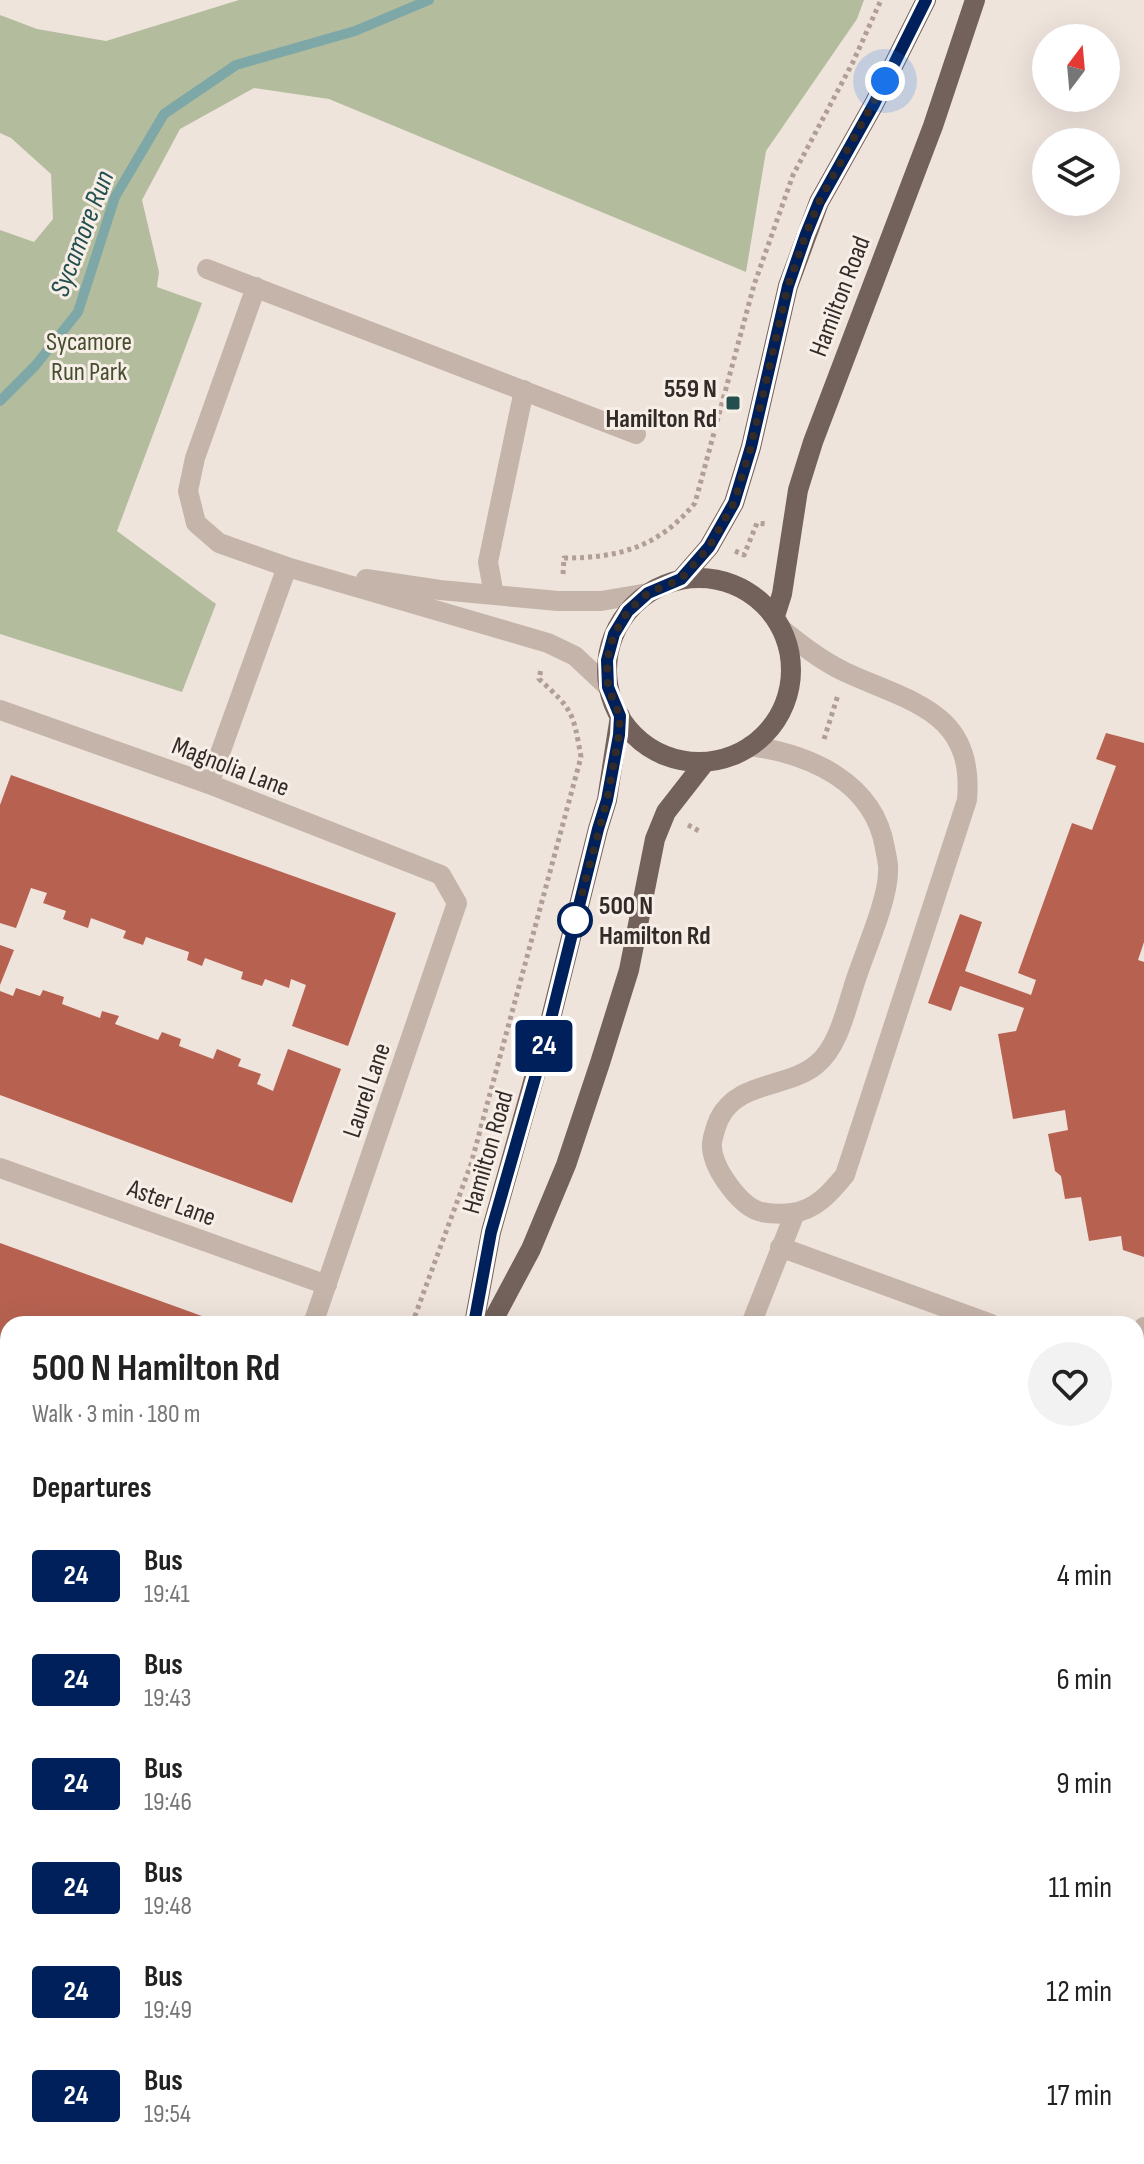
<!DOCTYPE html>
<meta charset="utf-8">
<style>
body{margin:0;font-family:"Sofia Sans Condensed",sans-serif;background:#f2f2f2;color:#222;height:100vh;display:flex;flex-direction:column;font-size:30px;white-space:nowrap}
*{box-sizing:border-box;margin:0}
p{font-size:26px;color:#767676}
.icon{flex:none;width:44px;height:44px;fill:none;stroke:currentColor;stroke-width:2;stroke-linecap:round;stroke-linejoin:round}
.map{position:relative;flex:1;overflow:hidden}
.panel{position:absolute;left:0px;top:1316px;width:1144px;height:848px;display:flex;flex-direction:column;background:#fff;border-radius:24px 24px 0 0;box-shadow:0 8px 32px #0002}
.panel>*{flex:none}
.badge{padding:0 16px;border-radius:6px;font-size:28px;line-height:52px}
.needle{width:52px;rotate:16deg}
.controls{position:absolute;left:1032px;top:24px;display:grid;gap:16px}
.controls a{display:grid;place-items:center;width:88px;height:88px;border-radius:50%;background:#fff;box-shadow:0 8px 32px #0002;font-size:40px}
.you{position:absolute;width:40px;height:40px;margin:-20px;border:6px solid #fff;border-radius:50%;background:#1a73e8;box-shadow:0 0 0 12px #1a73e833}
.map>.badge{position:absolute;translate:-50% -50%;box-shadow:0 0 0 4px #fff}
h2{padding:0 32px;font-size:30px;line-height:72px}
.round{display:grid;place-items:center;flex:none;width:84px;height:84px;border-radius:42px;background:#f2f2f2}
.head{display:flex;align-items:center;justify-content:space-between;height:136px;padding:0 32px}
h1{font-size:38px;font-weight:700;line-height:60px}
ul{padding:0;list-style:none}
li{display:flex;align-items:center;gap:24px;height:104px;padding:0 32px}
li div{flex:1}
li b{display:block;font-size:30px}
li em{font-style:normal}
li .badge{min-width:88px;font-weight:700;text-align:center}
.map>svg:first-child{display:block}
.green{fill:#b4bc9e}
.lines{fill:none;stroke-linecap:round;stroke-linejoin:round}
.stream{stroke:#7ea8a7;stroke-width:10}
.building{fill:#b76251}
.path{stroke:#b19e94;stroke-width:5;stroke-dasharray:4 4;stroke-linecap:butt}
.minor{stroke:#c5b4a9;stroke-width:20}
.major{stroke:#73615b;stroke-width:20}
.line-casing{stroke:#fff;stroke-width:18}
.line{stroke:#00205b;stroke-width:12}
.walk{stroke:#332b28;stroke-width:8;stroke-dasharray:0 14.4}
.poi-dot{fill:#23504f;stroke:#f7efe7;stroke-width:3}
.stop-dot{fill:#fff;stroke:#00205b;stroke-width:4}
.labels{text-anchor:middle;stroke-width:6;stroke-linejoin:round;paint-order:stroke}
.street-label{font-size:26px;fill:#332b28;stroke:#f7efe7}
.park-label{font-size:26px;fill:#454e2f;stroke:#f7efe7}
.poi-label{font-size:26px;font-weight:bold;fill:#332b28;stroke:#f7efe7;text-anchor:end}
.stop-label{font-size:26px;font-weight:bold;fill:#332b28;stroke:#f7efe7;text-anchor:start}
.water-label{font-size:28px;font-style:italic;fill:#23504f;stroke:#f7efe7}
</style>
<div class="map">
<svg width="1144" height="2164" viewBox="0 0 1144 2164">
<rect width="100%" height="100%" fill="#efe4dc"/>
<path class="green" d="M239,0H864L857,19L766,151L746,272L329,99L254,88L180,129L142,200L159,272L157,287L202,303L117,531L216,604L182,692L0,634V230L34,242L53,219L51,174L11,138L0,133V15L37,29L106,41Z
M0,2048L8,2050V2156H97L94,2164H0Z"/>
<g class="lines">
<path class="stream" d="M0,401L35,366L78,312L115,197L164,114L236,65L355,31L429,0"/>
</g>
<path class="building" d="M1106,733L1144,743V942L1138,960L1144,962V1257L1123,1250L1121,1236L1089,1241L1081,1197L1065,1199L1061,1176L1055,1171L1048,1134L1068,1130L1065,1110L1013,1119L998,1034L1016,1031L1024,1008L960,986L951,1011L928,1003L960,914L982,922L965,971L1031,995L1036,980L1018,973L1072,823L1092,830L1116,766L1096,759Z
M11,775L396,913L348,1046L292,1026L306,985L291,979L289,988L265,979L262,986L241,979L243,972L205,958L202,966L187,960L189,952L146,937L143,945L123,938L126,931L91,918L88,928L63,919L66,911L43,903L47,893L31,888L16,928L0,923V805Z
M0,945L14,950L0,985Z
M16,988L40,996L43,990L64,997L62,1004L100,1018L102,1011L119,1016L115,1024L158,1040L162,1032L181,1039L179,1046L213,1059L217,1049L241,1059L238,1066L261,1074L257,1084L273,1091L288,1049L341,1069L292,1203L0,1095V991L13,996Z
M0,1243L224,1324H8V1359L0,1356Z
M0,1454L8,1456V1569L0,1566Z"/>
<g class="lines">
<path class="path" d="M735,551L744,555L757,523L766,524
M563,574L564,558C619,558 659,547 695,503L754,285L793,175L853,62L881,0
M824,739L838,695
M688,825L701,832
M412,1324L471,1164L581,757C573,712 573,710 539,679L541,669
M1136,1493L1144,1491
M1136,1594L1144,1596
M1136,1939L1144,1942
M110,2164L113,2156"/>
<path class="minor" d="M207,269L636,434
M256,287L195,458L188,491L196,523L219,543L287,567L548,643L575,656L608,687
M366,579L440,590L558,601H601L648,593
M494,595L488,562L524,390
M0,710L209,784L441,875L457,903L313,1324
M750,746C810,754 874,782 885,848C886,855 889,864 888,872C888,899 866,949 857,976C847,1004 840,1045 817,1064C788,1089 738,1080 719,1119C716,1126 711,1141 712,1148C714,1170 741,1208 762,1212C770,1214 784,1214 792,1213C816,1210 831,1192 845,1175L967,800C975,711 910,702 845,672C822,661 803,646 784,631
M209,784L287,567
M0,1168L327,1285
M780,1247L991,1324
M751,1324L795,1213
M1136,1348L1144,1327
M1136,1376L1144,1379
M0,1637L8,1640"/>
<path class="major" d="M607 670a92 92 0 1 1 184 0a92 92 0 1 1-184 0Z
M681,579L709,547L734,503L751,447L788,286L819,202L874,104L926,0
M775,616L782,594L798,490L813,442L933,126L975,0
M474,1324L491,1232L551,1018L598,829L607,800L620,716
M491,1324L531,1249L566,1165L600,1063L629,970L655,839L666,812L705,762
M172,2164L175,2156"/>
</g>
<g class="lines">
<defs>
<path id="line" d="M474,1324L491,1232L545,1043L598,829L607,800L619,735L620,716L608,687L607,660L614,634L628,611L648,593L681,579L709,547L734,503L751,447L788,286L806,234L819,202L874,104L926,0"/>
</defs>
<use href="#line" class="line-casing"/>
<use href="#line" class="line"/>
<path class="walk" d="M575,920L607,800L619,735L620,716L608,687L607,660L614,634L628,611L648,593L681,579L709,547L734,503L751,447L788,286L806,234L819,202L885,81"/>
</g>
<rect class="poi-dot" x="725" y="395" width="16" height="16" rx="4"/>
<circle class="stop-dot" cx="575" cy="920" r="16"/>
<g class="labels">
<g class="street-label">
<text transform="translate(839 296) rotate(-69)" y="9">Hamilton Road</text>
<text transform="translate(231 766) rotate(21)" y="9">Magnolia Lane</text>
<text transform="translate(366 1090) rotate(-71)" y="9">Laurel Lane</text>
<text transform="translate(487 1152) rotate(-74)" y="9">Hamilton Road</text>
<text transform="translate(172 1202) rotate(20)" y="9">Aster Lane</text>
</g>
<g class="park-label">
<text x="89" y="350">Sycamore<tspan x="89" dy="30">Run Park</tspan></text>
</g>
<g class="poi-label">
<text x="717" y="397">559 N<tspan x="717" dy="30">Hamilton Rd</tspan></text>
</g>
<g class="stop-label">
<text x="599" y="914">500 N<tspan x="599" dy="30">Hamilton Rd</tspan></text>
</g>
<g class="water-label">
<text transform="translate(81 233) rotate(-69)" y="10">Sycamore Run</text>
</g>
</g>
</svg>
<div class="controls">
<a><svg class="needle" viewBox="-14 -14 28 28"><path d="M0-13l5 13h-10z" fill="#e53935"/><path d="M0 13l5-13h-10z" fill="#767676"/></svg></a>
<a><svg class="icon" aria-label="layers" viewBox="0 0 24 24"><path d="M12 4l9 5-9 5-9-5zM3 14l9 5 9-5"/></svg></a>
</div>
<div class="you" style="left:885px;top:81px"></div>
<b class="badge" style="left:544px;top:1046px;background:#00205b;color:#fff">24</b>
<section class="panel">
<div class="head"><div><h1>500 N Hamilton Rd</h1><p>Walk · 3 min · 180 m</p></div><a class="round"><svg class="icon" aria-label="heart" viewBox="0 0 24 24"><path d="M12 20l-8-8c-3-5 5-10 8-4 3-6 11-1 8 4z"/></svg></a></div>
<h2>Departures</h2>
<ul>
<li><span class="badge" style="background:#00205b;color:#fff">24</span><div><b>Bus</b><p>19:41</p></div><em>4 min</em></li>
<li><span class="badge" style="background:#00205b;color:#fff">24</span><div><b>Bus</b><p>19:43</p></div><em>6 min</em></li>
<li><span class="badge" style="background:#00205b;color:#fff">24</span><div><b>Bus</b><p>19:46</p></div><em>9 min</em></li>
<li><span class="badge" style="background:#00205b;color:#fff">24</span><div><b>Bus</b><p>19:48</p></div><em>11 min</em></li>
<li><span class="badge" style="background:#00205b;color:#fff">24</span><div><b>Bus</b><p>19:49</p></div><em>12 min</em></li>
<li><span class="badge" style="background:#00205b;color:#fff">24</span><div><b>Bus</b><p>19:54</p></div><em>17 min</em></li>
</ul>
</section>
</div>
